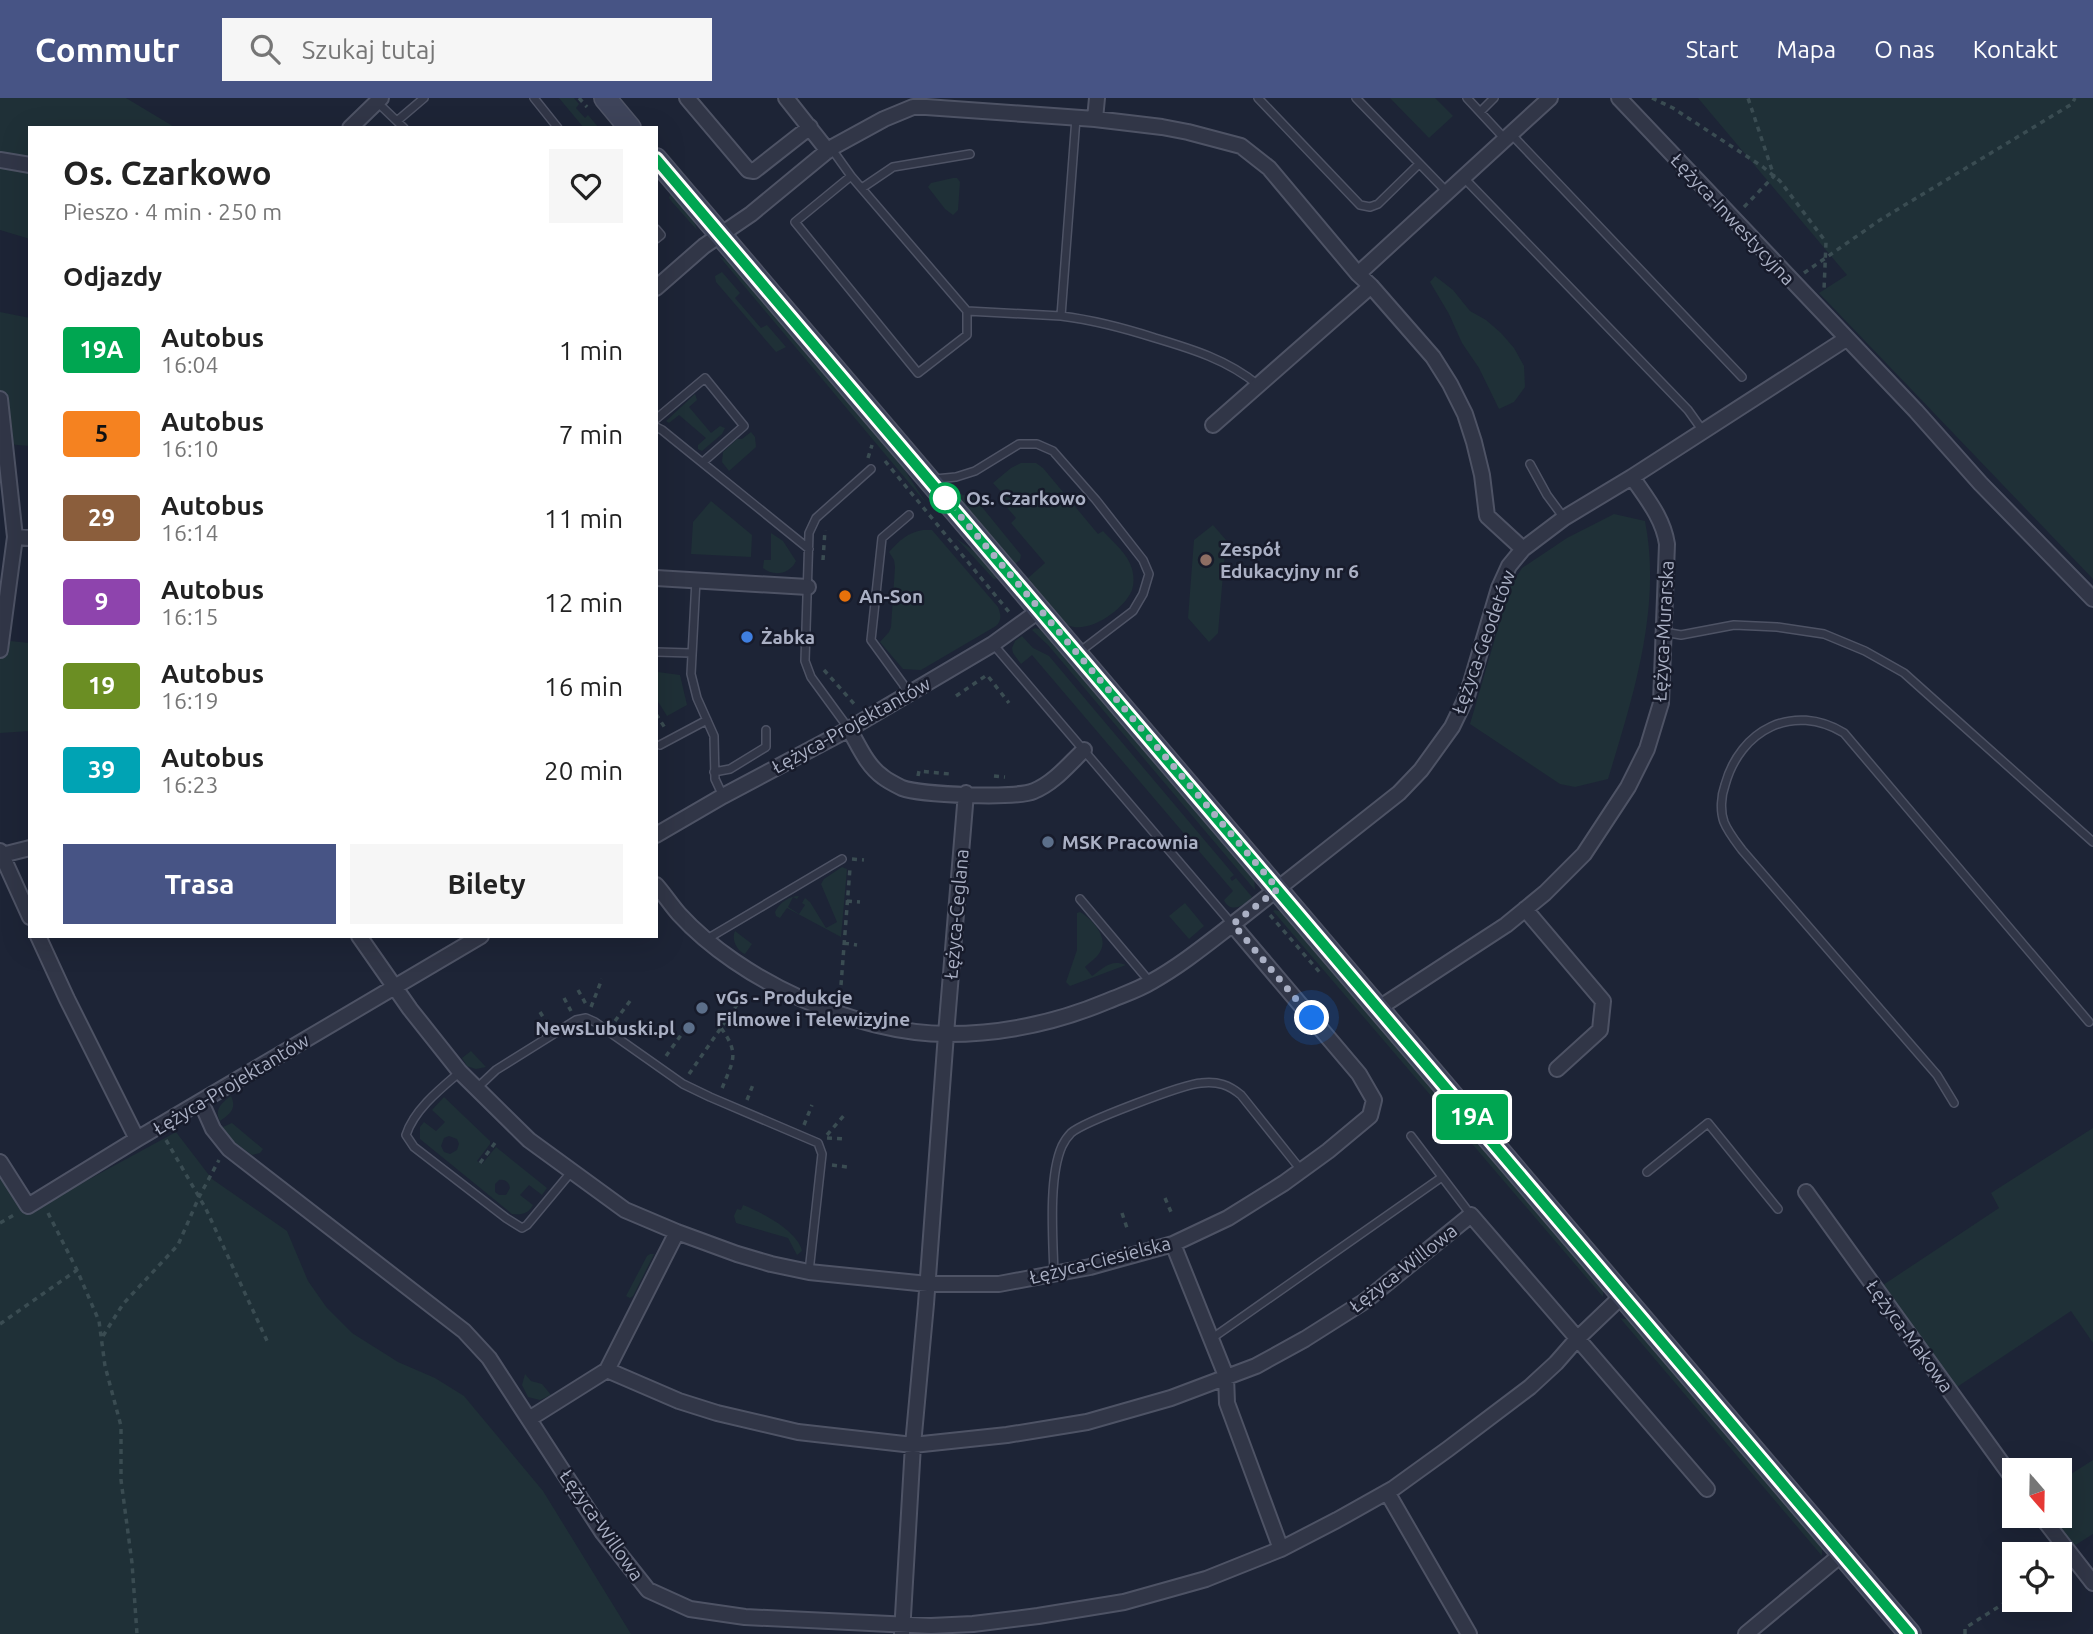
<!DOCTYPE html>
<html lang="pl">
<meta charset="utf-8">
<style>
body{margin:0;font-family:Ubuntu,sans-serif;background:#f6f6f6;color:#222;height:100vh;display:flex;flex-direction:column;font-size:26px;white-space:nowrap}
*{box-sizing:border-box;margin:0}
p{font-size:23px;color:#767676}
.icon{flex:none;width:38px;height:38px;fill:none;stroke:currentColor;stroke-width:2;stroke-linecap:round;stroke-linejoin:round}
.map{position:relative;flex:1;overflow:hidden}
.details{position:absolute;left:28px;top:28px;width:630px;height:812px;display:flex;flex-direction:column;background:#fff;border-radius:0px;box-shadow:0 7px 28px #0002}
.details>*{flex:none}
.badge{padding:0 14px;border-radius:5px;font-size:24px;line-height:46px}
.needle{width:46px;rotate:160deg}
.tools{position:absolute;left:2002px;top:1360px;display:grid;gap:14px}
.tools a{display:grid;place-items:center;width:70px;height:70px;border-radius:0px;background:#fff;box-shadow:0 7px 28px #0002;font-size:35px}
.you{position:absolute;width:35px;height:35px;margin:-18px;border:5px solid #fff;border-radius:50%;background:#1a73e8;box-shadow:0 0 0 10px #1a73e833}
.map>.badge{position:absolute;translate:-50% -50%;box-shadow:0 0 0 4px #fff}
h2{padding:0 35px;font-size:26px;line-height:63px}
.round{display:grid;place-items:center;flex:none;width:74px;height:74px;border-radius:0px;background:#f6f6f6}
.overview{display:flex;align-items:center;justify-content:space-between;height:119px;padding:0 35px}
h1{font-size:33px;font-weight:600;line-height:52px}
.action{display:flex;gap:14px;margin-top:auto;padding:14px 35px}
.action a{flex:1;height:80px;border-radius:0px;background:#475485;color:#fff;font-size:28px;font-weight:600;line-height:80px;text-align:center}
.action a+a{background:#f6f6f6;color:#222}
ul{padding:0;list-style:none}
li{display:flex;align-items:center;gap:21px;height:84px;padding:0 35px}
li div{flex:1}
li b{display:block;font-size:26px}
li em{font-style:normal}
li .badge{min-width:77px;font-weight:700;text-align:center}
header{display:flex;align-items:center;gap:42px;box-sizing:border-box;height:98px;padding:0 35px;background:#475485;color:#fff}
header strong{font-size:33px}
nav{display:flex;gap:38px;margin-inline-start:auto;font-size:24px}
.search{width:490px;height:63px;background:#f6f6f6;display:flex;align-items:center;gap:18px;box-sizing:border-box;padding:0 24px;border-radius:0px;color:#767676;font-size:26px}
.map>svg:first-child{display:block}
.green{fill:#1f3037;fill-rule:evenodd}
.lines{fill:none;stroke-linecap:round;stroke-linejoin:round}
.lane-casing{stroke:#4e5365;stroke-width:10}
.street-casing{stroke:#4e5365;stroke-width:18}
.secondary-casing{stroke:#4e5365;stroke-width:24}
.path{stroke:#3a4c52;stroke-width:3.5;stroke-dasharray:5 5;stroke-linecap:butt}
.lane{stroke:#313647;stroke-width:7}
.street{stroke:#313647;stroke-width:14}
.secondary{stroke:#3e445a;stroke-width:21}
.line-casing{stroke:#fff;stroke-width:16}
.line{stroke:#00a651;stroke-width:10}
.walk{stroke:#aab0c4;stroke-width:7;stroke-dasharray:0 12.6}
.stop-dot{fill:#fff;stroke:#00a651;stroke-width:3.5}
.education-dot{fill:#8d6e63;stroke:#171b2b;stroke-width:2.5}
.food-dot{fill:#e8710a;stroke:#171b2b;stroke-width:2.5}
.shop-dot{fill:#3f7fe0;stroke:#171b2b;stroke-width:2.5}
.service-dot{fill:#5c6f8a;stroke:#171b2b;stroke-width:2.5}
.labels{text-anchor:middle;stroke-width:5;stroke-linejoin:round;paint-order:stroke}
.street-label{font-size:19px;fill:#aab0c4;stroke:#171b2b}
.stop-label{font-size:19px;font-weight:bold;fill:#aab0c4;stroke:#171b2b;text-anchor:start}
.poi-label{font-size:19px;font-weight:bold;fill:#aab0c4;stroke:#171b2b;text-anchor:start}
</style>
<header>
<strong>Commutr</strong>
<div class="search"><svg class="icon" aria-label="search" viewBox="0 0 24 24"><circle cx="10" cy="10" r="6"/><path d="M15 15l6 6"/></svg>Szukaj tutaj</div>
<nav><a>Start</a><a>Mapa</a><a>O nas</a><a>Kontakt</a></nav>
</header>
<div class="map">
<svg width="2093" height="1536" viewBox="0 0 2093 1536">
<rect width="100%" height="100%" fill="#1d2436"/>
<path class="green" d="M0,0H126L176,30H30V141L0,132Z
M559,0H574L579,6L576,10L585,20L588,17L599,30H584Z
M1390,0H1435L1453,18L1429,40Z
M1698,0H2093V481L1819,195L1847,177Z
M953,80H957L960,84L958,112L953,117L945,111L928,89L931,85Z
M671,94L692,117L697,132L672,104L669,100Z
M719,158L736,167L891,351L926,405Z
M722,174L740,195L735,200L761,230L767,227L786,249L776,254L716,184L715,178Z
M1435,178L1453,192L1470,213L1486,222L1501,235L1514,250L1524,268L1525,289L1514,304L1499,311L1479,270L1462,245L1449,216L1430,184Z
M0,214L30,220V348L5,346L0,311Z
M695,296L697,302L689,309L711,335L720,328L725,330L722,336L702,353L698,351V347L706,340L679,317L669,325L666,323Z
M751,334L755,339L756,349L729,373L722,364L723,354L737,341H742Z
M1021,365H1036L1043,370L1098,436L1103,433C1113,444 1128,456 1132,471C1134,478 1134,486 1132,492C1125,511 1086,539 1066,526C1053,517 1038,494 1027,481L1045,465L1011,425L1016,420L998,399L1002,395L993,385L1011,370Z
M958,391L962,397L973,398L1021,457L1020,462L1015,466L963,406L958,397Z
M711,403L752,437L751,459L691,456L693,424Z
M1614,416L1645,423C1662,509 1633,599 1608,681L1575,689L1560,686L1470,626L1510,489L1522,470L1567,440Z
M1213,427L1226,442L1218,535L1209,544L1188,520L1194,442Z
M923,432H932L998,509C1001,517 1002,522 996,528L921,572L903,571L880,544L889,534L891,529L895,469L894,462L889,454C900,442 907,435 923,432Z
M771,435L783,443L796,463C790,476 774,479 763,470L764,462H771Z
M956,440L982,459L999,480L994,481L990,477Z
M1035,530L1043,532L1254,778L1255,792L1048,547L1032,532Z
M1022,538L1033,550L1049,558L1234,777L1230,780L1232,783L1236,780L1252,799C1244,808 1230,816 1224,802L1233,793L1032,557L1021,566L1013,555L1012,550L1015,543Z
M0,542L30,545V633L0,635Z
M658,574L680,577L687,607L667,618L657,602Z
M842,769L847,771L841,839L787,810L780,820L776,818L775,814C779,805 789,798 799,798L797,801L793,799L788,809L799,816L805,807L802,805L805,800L810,804L826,830L837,824L821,786L824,781Z
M1185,805L1204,828L1189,841L1169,818Z
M1275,812L1283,814L1603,1191V1199L1273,813Z
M1080,814C1091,820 1108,838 1101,852C1098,859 1090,864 1085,869L1092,878C1104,870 1110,861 1126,867L1070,888L1066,884L1077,852V815Z
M735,833L752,846L745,856C737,853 731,841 735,833Z
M471,953L486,969L476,971L467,968L462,960Z
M231,998C237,1011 230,1016 220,1023C214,1012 221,1005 231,998Z
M444,999L490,1043V1046L477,1063L482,1066L496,1049L547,1090L542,1097L529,1087L520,1097L533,1107C528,1116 522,1117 512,1116L420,1041V1029L424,1024L436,1033L445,1024L432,1012ZM449,1038L457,1041L459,1046L457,1052L450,1056L444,1054L441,1048L444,1040ZM499,1082C505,1081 509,1084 510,1090L506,1097H499L495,1094V1086Z
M232,1025L263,1051L260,1055L252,1057L227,1039L223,1029Z
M2093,1030V1245L2071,1213L1957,1289L1883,1187L1999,1110L1991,1095Z
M176,1034L212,1081L287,1133L308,1183L327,1210L352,1235L398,1264L435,1280L464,1298L543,1393L631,1536H0V1059L38,1109Z
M743,1107C761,1114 798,1133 802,1153L797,1157L788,1140L736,1125L734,1118L737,1111L741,1112Z
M650,1156H654L633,1198L630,1200L626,1198L647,1158Z
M1620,1220L1631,1222L1822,1446V1458Z
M525,1276L531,1283L542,1286L551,1297L540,1302L528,1299L522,1287Z
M2093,1362V1436L2074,1448L2051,1418H2060V1383Z"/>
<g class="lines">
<defs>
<path id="lane" d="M534,0L558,30
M1258,0L1360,107L1370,109L1378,106L1419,66
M1356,0L1447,94
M1467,0L1505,41
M377,4L404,30
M1480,14L1494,0
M397,23L424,0
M1511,36L1742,279
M831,50L851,78
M851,78L967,213V237L918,275L795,124Z
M1464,80L1688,312L1703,333
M862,90L893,69L970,56
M656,131L661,137L656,141
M967,213L1061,218L1076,20
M1061,218C1093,222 1124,230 1155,240C1192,251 1228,262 1258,287
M656,321L705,280L744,328L703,364
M656,329L662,332L809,451
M1530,366L1547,397L1564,420
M935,381L956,379L975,373L1019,346H1037L1053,353L1096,402L1143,462L1149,476L1143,496L1133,513L1078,555
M696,482L691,576L697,600L714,638L715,681L723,698
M1664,534L1681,537L1734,527L1777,529L1824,536L1865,553L1904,575L2093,744
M993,546L1232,826
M656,554L691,555
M908,596L903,586L871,542L882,440L909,417
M849,631L811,579L805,563L809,435L816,420L871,371
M660,647L707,622
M714,674L730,671L766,649V632
M1080,801L1150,884
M707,841L842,761
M460,974C440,991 414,1012 406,1037L414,1049L506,1120L522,1130L527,1127L572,1073
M477,990L496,972L576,922L586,920L595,924L683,986L710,999L818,1045L822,1056L809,1174
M1954,1005L1937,977L1742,752C1736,744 1728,734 1724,724C1720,713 1721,698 1725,687C1740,632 1793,604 1844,635L2089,924
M1411,1038L1471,1117
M1647,1074L1708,1025L1778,1111
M1054,1176C1053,1142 1048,1079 1062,1048C1064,1044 1068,1038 1071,1035C1083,1024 1184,986 1201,985C1218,983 1229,987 1241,997L1301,1072
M1211,1241L1442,1079"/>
<path id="street" d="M687,0L748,72L754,73L810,29
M786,0L828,53
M1619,0L1916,313L1980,385L2093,501
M1095,21L1097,0
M350,30L381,0
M0,62L30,67
M1358,176L1550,0
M656,190L704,148L751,116L831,50L884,21L913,9H926L1095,21L1162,29L1188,34L1241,48L1269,70L1358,176L1371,188
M0,301L15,439L0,552
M15,439L30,440
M1523,451L1564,420L1632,379
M656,480L808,489
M849,631C859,648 867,668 883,679C888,683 896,687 902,690C921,697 1016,701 1034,693C1054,685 1069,666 1084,652
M656,737L723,698L849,631L993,546L1040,512
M0,753L30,819
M2,757L30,750
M656,787C664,796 671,807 679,816C740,883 857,936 948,936C1002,936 1058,924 1108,903C1122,897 1138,892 1151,884C1180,868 1207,846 1233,826C1288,782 1344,739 1399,695L1421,672L1452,629L1467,598L1499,490L1509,468L1523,451L1487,418L1482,377L1474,344L1465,316L1450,286L1433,259L1371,188L1213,327
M1525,811L1603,903L1600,932L1557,971
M38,838L67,901L137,1041
M359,838L410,911L460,974L529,1042L625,1112L677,1134L737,1156L771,1166L809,1174L928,1186H999L1090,1169L1173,1146L1228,1120L1284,1085L1328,1053L1370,1018L1374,1002L1359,976L1232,826
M1379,910L1506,827L1545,795L1584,756L1628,689L1647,651L1661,605L1667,446C1663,420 1647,401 1632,379L1846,241
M201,1004L213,1031L229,1051L464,1233L489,1260L603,1435L648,1492L690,1511L745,1519L931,1528L973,1526L1038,1518L1124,1504L1206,1481L1281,1451L1337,1422L1394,1390L1448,1351L1530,1289L1556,1265L1577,1241L1623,1197
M0,1064L28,1108L137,1041L481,838
M1806,1094L2014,1382
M1173,1146L1226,1278L1227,1305L1281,1451
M607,1272L679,1303L717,1315L798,1334L913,1347L1007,1337L1087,1324L1171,1300L1256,1268L1305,1241L1365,1203L1471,1117L1707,1391
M529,1321L607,1272L677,1134
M1387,1394L1469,1536
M2041,1418L2093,1485
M902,1535L913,1347L926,1206L946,936L966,695
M1746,1536L1842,1456"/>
<path id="secondary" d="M605,0L630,30
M656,61L1910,1536"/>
</defs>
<use href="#lane" class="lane-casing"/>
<use href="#street" class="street-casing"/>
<use href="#secondary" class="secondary-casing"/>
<path class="path" d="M579,0L587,9
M1652,0L1673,10L1763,69L1780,83L1826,144L1824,192
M1744,109L1774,78L1748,0
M1804,175L1880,122L2072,6L2075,0
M868,360L872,347
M885,363L1009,514
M823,462L825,432
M824,572L856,608
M956,598L987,577L1009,605
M656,616L665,630
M918,678L919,673L950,676
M994,678L1005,679
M852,761L864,762
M847,803L860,804
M1270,817L1322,877
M844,845L857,847
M841,887L850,770
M578,892L587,908
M564,900L571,913
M591,909L602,881
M540,914L548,927
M615,923L630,903
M721,930C741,957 732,964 721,993
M666,958L681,937
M689,976L743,898
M747,1002L754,984
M804,1027L812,1007
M827,1037L846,1015
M827,1040L846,1041
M166,1042L206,1111L268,1245
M480,1065L495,1045
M832,1067L847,1069
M1165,1100L1171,1114
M48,1115L77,1172L99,1223L105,1268L121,1328V1382L132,1465L137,1536
M1122,1115L1127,1130
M0,1125L14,1117
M0,1226L77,1172
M103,1238L123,1206L178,1147L199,1099L219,1062
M1965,1536V1530L2014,1499"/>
<use href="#lane" class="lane"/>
<use href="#street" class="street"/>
<use href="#secondary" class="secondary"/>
</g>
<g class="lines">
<defs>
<path id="line" d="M656,61L1910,1536"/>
</defs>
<use href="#line" class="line-casing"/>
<use href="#line" class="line"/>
<path class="walk" d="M945,400L1278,791L1233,826L1312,920"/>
</g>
<circle class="stop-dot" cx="945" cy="400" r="14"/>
<circle class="education-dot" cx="1206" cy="462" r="7"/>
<circle class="food-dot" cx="845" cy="498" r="7"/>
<circle class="shop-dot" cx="747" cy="539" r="7"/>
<g class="service-dot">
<circle cx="1048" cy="744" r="7"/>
<circle cx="702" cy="910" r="7"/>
<circle cx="689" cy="930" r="7"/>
</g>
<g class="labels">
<g class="street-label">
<text transform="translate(1733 121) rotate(47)" y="7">Łężyca-Inwestycyjna</text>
<text transform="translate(1663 533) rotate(-87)" y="7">Łężyca-Murarska</text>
<text transform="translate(1483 544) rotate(-70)" y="7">Łężyca-Geodetów</text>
<text transform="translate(851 627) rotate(-29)" y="7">Łężyca-Projektantów</text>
<text transform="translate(956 816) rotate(-85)" y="7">Łężyca-Ceglana</text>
<text transform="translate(231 986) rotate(-31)" y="7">Łężyca-Projektantów</text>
<text transform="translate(1100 1162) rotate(-14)" y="7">Łężyca-Ciesielska</text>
<text transform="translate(1403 1170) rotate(-38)" y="7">Łężyca-Willowa</text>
<text transform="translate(1910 1238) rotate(54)" y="7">Łężyca-Makowa</text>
<text transform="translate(602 1427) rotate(55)" y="7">Łężyca-Willowa</text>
</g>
<g class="stop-label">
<text x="966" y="407">Os. Czarkowo</text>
</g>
<g class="poi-label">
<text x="1220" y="458">Zespół<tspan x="1220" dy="22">Edukacyjny nr 6</tspan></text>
<text x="859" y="505">An-Son</text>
<text x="761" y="546">Żabka</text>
<text x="1062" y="751">MSK Pracownia</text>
<text x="716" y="906">vGs - Produkcje<tspan x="716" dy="22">Filmowe i Telewizyjne</tspan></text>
<text x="675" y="937" text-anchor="end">NewsLubuski.pl</text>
</g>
</g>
</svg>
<div class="tools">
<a><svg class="needle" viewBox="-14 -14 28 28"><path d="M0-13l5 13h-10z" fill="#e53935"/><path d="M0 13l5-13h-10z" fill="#767676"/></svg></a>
<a><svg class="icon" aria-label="locate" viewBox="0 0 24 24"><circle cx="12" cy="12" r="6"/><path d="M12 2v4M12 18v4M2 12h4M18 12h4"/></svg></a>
</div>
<div class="you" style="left:1312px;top:920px"></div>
<b class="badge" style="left:1472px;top:1019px;background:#00a651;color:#fff">19A</b>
<section class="details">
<div class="overview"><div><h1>Os. Czarkowo</h1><p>Pieszo · 4 min · 250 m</p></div><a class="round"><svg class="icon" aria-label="heart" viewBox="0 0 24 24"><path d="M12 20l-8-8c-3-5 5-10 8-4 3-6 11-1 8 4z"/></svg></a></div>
<h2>Odjazdy</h2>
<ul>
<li><span class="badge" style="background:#00a651;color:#fff">19A</span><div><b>Autobus</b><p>16:04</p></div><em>1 min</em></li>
<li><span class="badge" style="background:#f58220;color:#111">5</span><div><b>Autobus</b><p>16:10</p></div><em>7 min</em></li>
<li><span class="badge" style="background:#8b5e3c;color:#fff">29</span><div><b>Autobus</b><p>16:14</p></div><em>11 min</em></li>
<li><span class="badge" style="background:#8e44ad;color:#fff">9</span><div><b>Autobus</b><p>16:15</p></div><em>12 min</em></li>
<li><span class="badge" style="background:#6b8e23;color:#fff">19</span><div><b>Autobus</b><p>16:19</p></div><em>16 min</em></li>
<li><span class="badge" style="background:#00a3b4;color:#fff">39</span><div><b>Autobus</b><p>16:23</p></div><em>20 min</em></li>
</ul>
<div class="action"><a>Trasa</a><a>Bilety</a></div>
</section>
</div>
